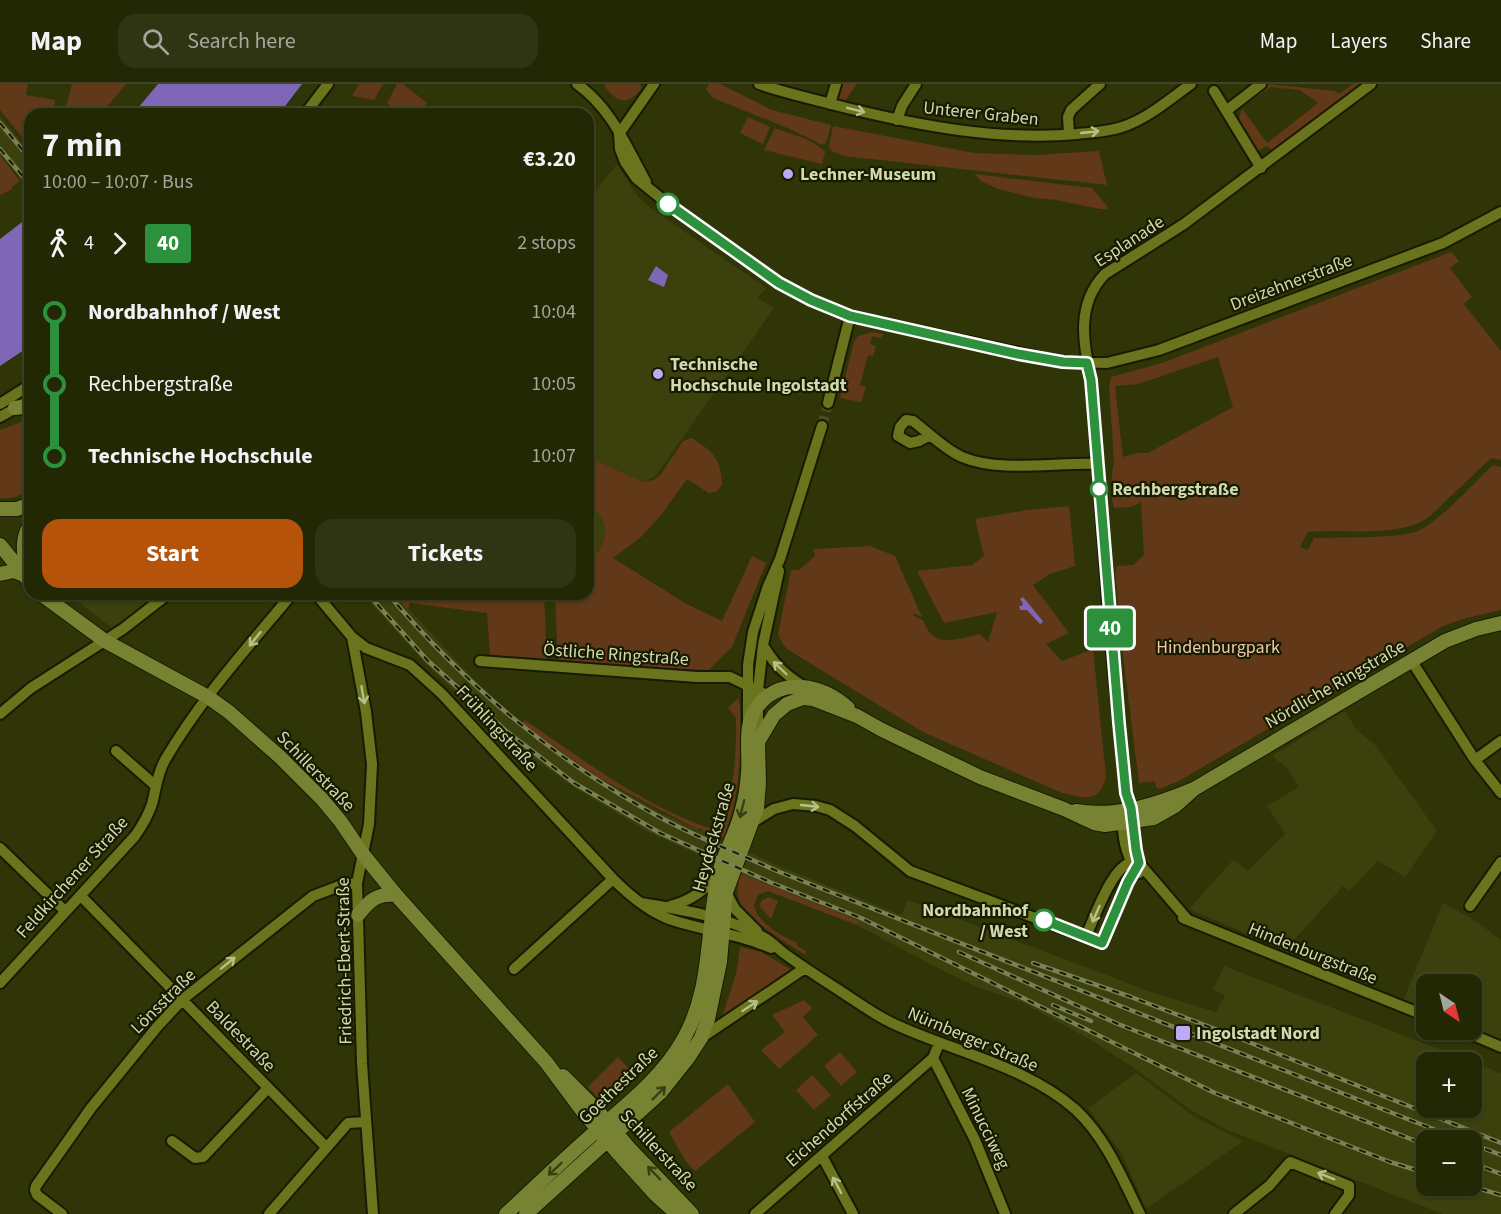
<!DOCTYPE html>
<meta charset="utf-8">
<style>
body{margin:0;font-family:"Source Sans 3",sans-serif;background:#2f3413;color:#f1f3f6;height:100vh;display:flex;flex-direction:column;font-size:22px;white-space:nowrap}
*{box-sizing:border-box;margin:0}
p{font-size:20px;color:#a3a69a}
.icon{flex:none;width:33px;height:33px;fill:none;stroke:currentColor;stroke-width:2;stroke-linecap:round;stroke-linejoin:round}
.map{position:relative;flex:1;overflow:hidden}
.sheet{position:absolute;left:24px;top:24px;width:570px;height:492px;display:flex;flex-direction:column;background:#232804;border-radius:18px;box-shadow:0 2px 4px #0004,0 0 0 2px #404426}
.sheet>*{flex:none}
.badge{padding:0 12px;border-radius:4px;font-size:21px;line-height:39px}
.needle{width:39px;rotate:145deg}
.fabs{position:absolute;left:1416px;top:890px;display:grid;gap:12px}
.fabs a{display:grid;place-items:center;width:66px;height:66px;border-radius:12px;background:#232804;box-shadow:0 2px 4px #0004,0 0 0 2px #404426;font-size:30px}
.map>.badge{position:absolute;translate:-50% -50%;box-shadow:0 0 0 3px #fff}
.legs{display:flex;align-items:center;gap:9px;height:66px;padding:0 18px;font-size:20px}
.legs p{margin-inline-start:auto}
.head{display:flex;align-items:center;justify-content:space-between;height:102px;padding:0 18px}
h1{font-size:33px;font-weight:700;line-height:45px}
.cta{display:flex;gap:12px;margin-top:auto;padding:12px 18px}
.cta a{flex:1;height:69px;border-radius:18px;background:#b45309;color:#fff;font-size:24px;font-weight:700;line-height:69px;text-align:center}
.cta a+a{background:#2f3413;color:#f1f3f6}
ul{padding:0 18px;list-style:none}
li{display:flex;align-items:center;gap:21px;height:72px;font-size:22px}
li i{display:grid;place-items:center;width:9px;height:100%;margin:0 8px;background:currentColor}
li i::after{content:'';width:15px;height:15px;margin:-8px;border:4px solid;border-radius:50%;background:#232804}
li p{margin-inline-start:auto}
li:first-child i{background:linear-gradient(#0000 50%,currentColor 0)}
li:last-child i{background:linear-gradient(currentColor 50%,#0000 0)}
header{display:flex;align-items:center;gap:36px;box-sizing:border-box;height:84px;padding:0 30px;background:#232804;border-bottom:2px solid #404426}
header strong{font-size:28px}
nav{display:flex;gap:33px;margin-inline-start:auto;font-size:21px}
.search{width:420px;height:54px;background:#2f3413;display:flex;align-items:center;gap:15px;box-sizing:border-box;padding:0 21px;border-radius:18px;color:#a3a69a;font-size:22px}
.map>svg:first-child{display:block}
.built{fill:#3b400d;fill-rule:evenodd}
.green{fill:#613818;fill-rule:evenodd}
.water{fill:#7f67b8}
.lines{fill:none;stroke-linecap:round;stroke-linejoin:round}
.minor-tunnel{stroke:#474e20;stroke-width:10;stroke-dasharray:10 5;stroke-linecap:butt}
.minor-casing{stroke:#181b02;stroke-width:14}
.major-casing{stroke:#181b02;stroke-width:16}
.minor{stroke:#69741d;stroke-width:10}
.major{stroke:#778232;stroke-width:14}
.rail-casing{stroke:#7a8155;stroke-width:4.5}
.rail{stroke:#181b00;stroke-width:2;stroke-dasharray:7;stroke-linecap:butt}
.oneway{stroke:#b7c08b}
.oneway2{stroke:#393f12}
.line-1-casing{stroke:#fff;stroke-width:14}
.line-1{stroke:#2c903c;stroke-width:9}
.poi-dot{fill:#bda9f5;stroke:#181b00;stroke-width:2}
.stop-1-dot{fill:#fff;stroke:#2c903c;stroke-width:3}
.labels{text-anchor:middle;stroke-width:4.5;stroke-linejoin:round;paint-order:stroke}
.street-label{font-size:18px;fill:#d1d9b0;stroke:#181b00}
.poi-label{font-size:18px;font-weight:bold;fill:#d1d9b0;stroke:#181b00;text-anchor:start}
.stop-label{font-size:18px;font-weight:bold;fill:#d1d9b0;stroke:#181b00;text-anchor:start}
.park-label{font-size:18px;fill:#f1c7aa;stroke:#181b00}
</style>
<header>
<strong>Map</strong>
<div class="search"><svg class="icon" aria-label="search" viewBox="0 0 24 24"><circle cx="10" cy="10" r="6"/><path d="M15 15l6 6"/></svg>Search here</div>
<nav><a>Map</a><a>Layers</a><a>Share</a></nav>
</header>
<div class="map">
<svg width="1501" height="1130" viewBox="0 0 1501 1130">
<rect width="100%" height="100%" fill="#2f3506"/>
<path class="built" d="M0,32L30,69V106L0,70Z
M617,80L638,113L652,125L766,204L758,214L774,224L655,393L642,398L607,450L603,461L588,478V116Z
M68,510H156L140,525L112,544Z
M362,510H395L478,600L521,640L599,694L659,728L779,782L901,831L908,816L1154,909L1216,928L1225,912L1213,906L1224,882L1501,989V1130H1443L1225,1045L1191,1026L1134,984L1091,956L1023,919L975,902L947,889L857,841L858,837L770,803L646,747L575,704L532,673L477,629L431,585ZM1426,978H1472V1023H1426ZM1426,1056H1472V1101H1426Z
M1345,627L1356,645L1376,662L1437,747L1405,793L1378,777L1349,807L1343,802L1285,866L1189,825L1233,776L1248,787L1285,750L1267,722L1299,703L1287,684L1272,672Z
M1443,819L1476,837L1501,856V955L1472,944V900H1426V928L1402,919Z
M1136,989L1195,1033L1243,1057L1146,1125L1122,1070L1088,1024Z"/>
<path class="green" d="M0,0H28L26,11L55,16L54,30H30V63L0,26Z
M72,0H126L101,30H64Z
M359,0H383L374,16L352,12Z
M397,0H403L427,19L419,29L391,23L387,19Z
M605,0H640L642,4C626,23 619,19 604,2Z
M709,0H720L772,26L831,41L826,59L822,61C787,42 749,29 713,14L706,5Z
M840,0H857L845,17L833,15Z
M1268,0L1335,7L1339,10L1353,0H1361L1273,67L1266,62L1258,67L1238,37L1242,24L1267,59L1318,19L1300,6L1271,3L1255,14L1253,10Z
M748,33L770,43L763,60L740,49Z
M833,42L974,69L1035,71L1099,67L1107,101L844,72L832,67L829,63Z
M775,44C790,50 814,55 825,68L822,80L764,66Z
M0,71L20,97L13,102L11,106L0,111Z
M975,90L1092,104L1108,123L1106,125H1100L1056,116L1035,114L998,105L981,97Z
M1451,168L1459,177L1450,184L1472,213L1464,220L1501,267V376L1491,374L1428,434C1396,454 1344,445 1308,448L1300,463L1308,466L1314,454C1337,453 1402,455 1420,446C1444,433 1473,400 1493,381L1501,383V526L1463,535L1443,542L1179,697L1159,705L1156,703L1155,697L1139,699L1122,564L1115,488L1117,482L1133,481L1144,471L1141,418L1131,423L1114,424C1110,410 1111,392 1114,378L1109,302L1111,293L1165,278ZM1218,273L1233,323L1148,369H1137L1123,373L1115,302L1138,300Z
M872,248L884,250L880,254L872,252L870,260L876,262L873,272L868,271L860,301L866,303L861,318L840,314L854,258L858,252Z
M24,337L30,343V405L16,413L0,415V346Z
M692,354C713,368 721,374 722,401L717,407L709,409L687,395L662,430L640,454L613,474L685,519L722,537L752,472L766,479L732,563L709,586L558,580L555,510H588V478C608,461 614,437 588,421V388L593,375L642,398L654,396L661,390L683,357Z
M1069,422L1075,482L1050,490L1033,501L1069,549L1046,560L1062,577L1093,565L1106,693C1099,720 1085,714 1062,709L923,648L790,567L784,562L778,550L791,486H799L815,472L813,465L870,462L895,472L922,533L913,529L914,532L923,536C934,566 955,555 980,550L988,558L997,528L944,539L917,487L972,481L984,472L975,435L1027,426Z
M395,510H544L547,580L490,573L487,529L410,519L408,525Z
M738,614C741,620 740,630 740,637C741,679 739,715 723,754L704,749L701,744L697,745L599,694L521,640L525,636C586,678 647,724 717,747C735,710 736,674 736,634L728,624Z
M741,790L859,837L857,841L768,807L758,811L754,821C756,837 782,854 797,858V862L806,867L805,871C787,859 748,837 740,818C736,810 738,798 741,790Z
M769,813L778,817L771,835L760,823L761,817Z
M740,863L761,868L795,888L721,936L736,890Z
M804,916L812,924L803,933L818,951L779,985L761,966L785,948L772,931Z
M840,968L857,988L841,1002L824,982Z
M618,973L637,993L613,1016L603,1019L588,1003Z
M812,991L831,1011L814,1026L796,1006Z
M728,1000L755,1038L695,1087L685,1076L669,1048Z"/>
<path class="water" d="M158,0H302L279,30H133Z
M30,132V262L0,282V155Z
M656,182L668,191L664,203L648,196Z
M1023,513L1042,536L1043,538L1040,540L1027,526H1020L1019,522H1022L1023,519L1020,515Z"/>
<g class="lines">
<path class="minor-tunnel" d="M822,342L828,319"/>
<defs>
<path id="minor" d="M577,0C612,25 626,62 646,98
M654,0L619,50L620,65L625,78L636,94L668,120L779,199L811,216L850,232L1047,275L1069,278L1107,279L1159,266L1443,159L1501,128
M759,0C788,10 817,16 847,24C921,42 1000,57 1077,50C1092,48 1108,48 1122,43C1147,35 1170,15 1191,0
M1214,7L1261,84
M830,20L836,0
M1226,27L1261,0
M305,30L328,0
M897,36L902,22L916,0
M1069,50L1068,33L1071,26L1100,0
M828,319L850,232
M0,320L30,301
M0,333L30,316
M930,351L919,357L910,359L898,352L900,343L906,336L913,337C929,349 944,365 962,373C1000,389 1057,378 1097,380
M316,510L352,553L366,564L410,581L442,610L613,795C629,811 648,827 669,835C703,847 738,849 771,864
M352,553L366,628L372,680L369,740L357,799L362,980L373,1130
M763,561C775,581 783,589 803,602
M1411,576L1475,676L1501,709
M480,577L697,593H730L769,612
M0,630L31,604L123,545L168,510
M748,639V581L753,548L768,502L780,475L822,342
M758,658V606L763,561L779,487
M116,667L156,702
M1475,676L1501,657
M1123,733C1122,753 1126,773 1139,789
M753,738L774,725L793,720L816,722L830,726L855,742L910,787L1102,859L1128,797L1136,786L1139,779
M0,764L65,827
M726,808L735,825L757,847
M81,812L326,1063
M641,819C682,826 726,832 763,853C771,857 777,864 785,870C800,881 817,892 834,903C853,915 871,929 892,939C951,967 1027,982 1076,1026C1106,1054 1122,1094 1140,1130
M670,822C690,817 704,807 718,791
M1470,822L1501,778
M1183,834L1426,932
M1187,835L1139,779L1136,766L1132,724L1126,709L1111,559L1091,296C1083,258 1076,220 1105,190L1184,140L1371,0
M1086,852C1094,835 1114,776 1135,778
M514,885L613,795
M0,899L135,752C142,742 148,732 152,720C156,705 157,690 165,676C200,616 248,563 292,510
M1459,945L1501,963
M701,954L805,884
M933,974L975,1056L1005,1130
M172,1057L195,1074L203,1073L268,1004
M822,1072L853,1130
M62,1130L37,1111L35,1106L36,1102L91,1024L157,943L183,915L313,812L342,801L357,799
M269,1130L348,1039L365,1038
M755,1130L933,974L939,960
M1234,1130L1269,1102L1290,1078L1349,1102V1111L1335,1130"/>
<path id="major" d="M15,324L22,323L30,326
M0,425H17L30,420
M0,461L30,498
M26,481C23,466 22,454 30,441
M0,490L14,487L24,491
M41,510L105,557L208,613L229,628L280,673L322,715L341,738L362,769L396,811L546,978L584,1029L617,1068L655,1110L677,1130
M1076,727C1116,734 1158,720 1194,705L1445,557L1476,545L1501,539
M358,831C369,817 377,809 396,811
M563,992L597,1026L629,1064L692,1130
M506,1130C533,1105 559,1080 586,1056C621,1025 660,997 683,956C712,906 706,848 718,793C722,771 736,751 741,729C745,716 747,703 748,689C750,668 743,641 757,623C781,591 823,601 848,624
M526,1130L661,1008L688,974L701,954L708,935L720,878L726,808L757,724L759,699L758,658L774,631L787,620L803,614L813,615L857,632L882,646L980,693L1064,725L1094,739L1105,741L1154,734L1175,722L1194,705"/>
</defs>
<use href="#minor" class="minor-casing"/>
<use href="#major" class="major-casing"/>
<use href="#minor" class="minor"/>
<use href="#major" class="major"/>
<defs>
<path id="rail" d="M0,39L30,75
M0,65L30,101
M368,510L427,576L506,647L574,699L660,749L772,799L861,834L1215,1009L1390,1078L1426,1089
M388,510C466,602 558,679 665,736C701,755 740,770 777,787L1461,1056
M959,868L1118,940L1426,1061
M1033,879L1131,913L1236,953L1501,1059
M1053,921L1091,937
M1472,1060L1501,1071
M1472,1079L1501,1090
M1467,1101L1501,1111"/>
</defs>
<use href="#rail" class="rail-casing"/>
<use href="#rail" class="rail"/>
</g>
<defs><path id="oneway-shaft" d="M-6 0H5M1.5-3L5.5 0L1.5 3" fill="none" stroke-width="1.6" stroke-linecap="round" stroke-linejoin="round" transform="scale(1.5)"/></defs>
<g class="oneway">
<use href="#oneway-shaft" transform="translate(856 26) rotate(14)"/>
<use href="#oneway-shaft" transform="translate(1090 48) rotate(-6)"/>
<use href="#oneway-shaft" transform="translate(255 555) rotate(129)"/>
<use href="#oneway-shaft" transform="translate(780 584) rotate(-136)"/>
<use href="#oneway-shaft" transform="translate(363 611) rotate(80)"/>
<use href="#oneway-shaft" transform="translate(810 722) rotate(6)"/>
<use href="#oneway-shaft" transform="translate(1096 830) rotate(114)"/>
<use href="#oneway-shaft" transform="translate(228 879) rotate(-39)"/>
<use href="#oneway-shaft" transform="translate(750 922) rotate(-33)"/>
<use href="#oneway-shaft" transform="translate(1326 1092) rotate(-158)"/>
<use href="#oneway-shaft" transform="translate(837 1101) rotate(-118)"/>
</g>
<g class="oneway2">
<use href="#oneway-shaft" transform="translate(742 725) rotate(104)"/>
<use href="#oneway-shaft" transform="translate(659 1009) rotate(-45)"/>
<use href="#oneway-shaft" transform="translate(555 1085) rotate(137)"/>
<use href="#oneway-shaft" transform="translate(654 1089) rotate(-134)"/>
</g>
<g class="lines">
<defs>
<path id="line-1" d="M668,120L779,199L811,216L850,232L1018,270L1063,278L1087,279L1091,296L1119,639L1126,709L1131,724L1136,766L1139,779L1128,798L1102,859L1044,836"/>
</defs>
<use href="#line-1" class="line-1-casing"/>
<use href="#line-1" class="line-1"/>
</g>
<g class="poi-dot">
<circle cx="788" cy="90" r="6"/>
<circle cx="658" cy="290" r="6"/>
<rect x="1175" y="941" width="16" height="16" rx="3"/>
</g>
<g class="stop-1-dot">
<circle cx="668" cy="120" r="10"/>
<circle cx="1099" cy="405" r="8"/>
<circle cx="1044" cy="836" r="10"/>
</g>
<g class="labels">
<g class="street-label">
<text transform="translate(981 29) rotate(6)" y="6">Unterer Graben</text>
<text transform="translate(1129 157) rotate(-33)" y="6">Esplanade</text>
<text transform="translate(1291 198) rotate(-21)" y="6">Dreizehnerstraße</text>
<text transform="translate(616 570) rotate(4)" y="6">Östliche Ringstraße</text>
<text transform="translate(1335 600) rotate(-30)" y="6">Nördliche Ringstraße</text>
<text transform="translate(497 644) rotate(47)" y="6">Frühlingstraße</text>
<text transform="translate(316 687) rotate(46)" y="6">Schillerstraße</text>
<text transform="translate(713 753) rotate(-74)" y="6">Heydeckstraße</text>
<text transform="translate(72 793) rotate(-48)" y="6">Feldkirchener Straße</text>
<text transform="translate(1313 869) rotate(22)" y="6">Hindenburgstraße</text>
<text transform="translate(344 877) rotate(-91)" y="6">Friedrich-Ebert-Straße</text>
<text transform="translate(163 917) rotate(-45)" y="6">Lönsstraße</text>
<text transform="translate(241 952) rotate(46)" y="6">Baldestraße</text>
<text transform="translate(973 955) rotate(23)" y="6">Nürnberger Straße</text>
<text transform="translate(618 1001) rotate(-44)" y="6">Goethestraße</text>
<text transform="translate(839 1035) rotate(-41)" y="6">Eichendorffstraße</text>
<text transform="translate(986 1044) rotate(64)" y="6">Minucciweg</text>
<text transform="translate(659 1066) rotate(47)" y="6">Schillerstraße</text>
</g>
<g class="poi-label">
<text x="800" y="96">Lechner-Museum</text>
<text x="670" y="286">Technische<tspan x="670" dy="21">Hochschule Ingolstadt</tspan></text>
<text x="1196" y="955">Ingolstadt Nord</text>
</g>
<g class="stop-label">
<text x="1112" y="411">Rechbergstraße</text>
<text x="1028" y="832" text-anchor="end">Nordbahnhof<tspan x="1028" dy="21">/ West</tspan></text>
</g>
<g class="park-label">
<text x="1218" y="569">Hindenburgpark</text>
</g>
</g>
</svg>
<div class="fabs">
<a><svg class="needle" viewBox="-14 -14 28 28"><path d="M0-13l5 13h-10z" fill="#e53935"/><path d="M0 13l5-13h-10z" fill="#a3a69a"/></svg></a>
<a>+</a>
<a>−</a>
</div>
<b class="badge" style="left:1110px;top:544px;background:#2c903c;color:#fff">40</b>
<section class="sheet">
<div class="head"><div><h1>7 min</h1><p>10:00 – 10:07 · Bus</p></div><b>€3.20</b></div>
<div class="legs"><svg class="icon" aria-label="walk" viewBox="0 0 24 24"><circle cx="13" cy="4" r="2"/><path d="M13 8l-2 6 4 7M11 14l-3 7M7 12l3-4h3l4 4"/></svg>4<svg class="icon" aria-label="forward" viewBox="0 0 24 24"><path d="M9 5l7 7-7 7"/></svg><b class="badge" style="background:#2c903c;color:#fff">40</b><p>2 stops</p></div>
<ul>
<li><i style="color:#2c903c"></i><b>Nordbahnhof / West</b><p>10:04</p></li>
<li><i style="color:#2c903c"></i><span>Rechbergstraße</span><p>10:05</p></li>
<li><i style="color:#2c903c"></i><b>Technische Hochschule</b><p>10:07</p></li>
</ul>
<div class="cta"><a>Start</a><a>Tickets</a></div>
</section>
</div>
